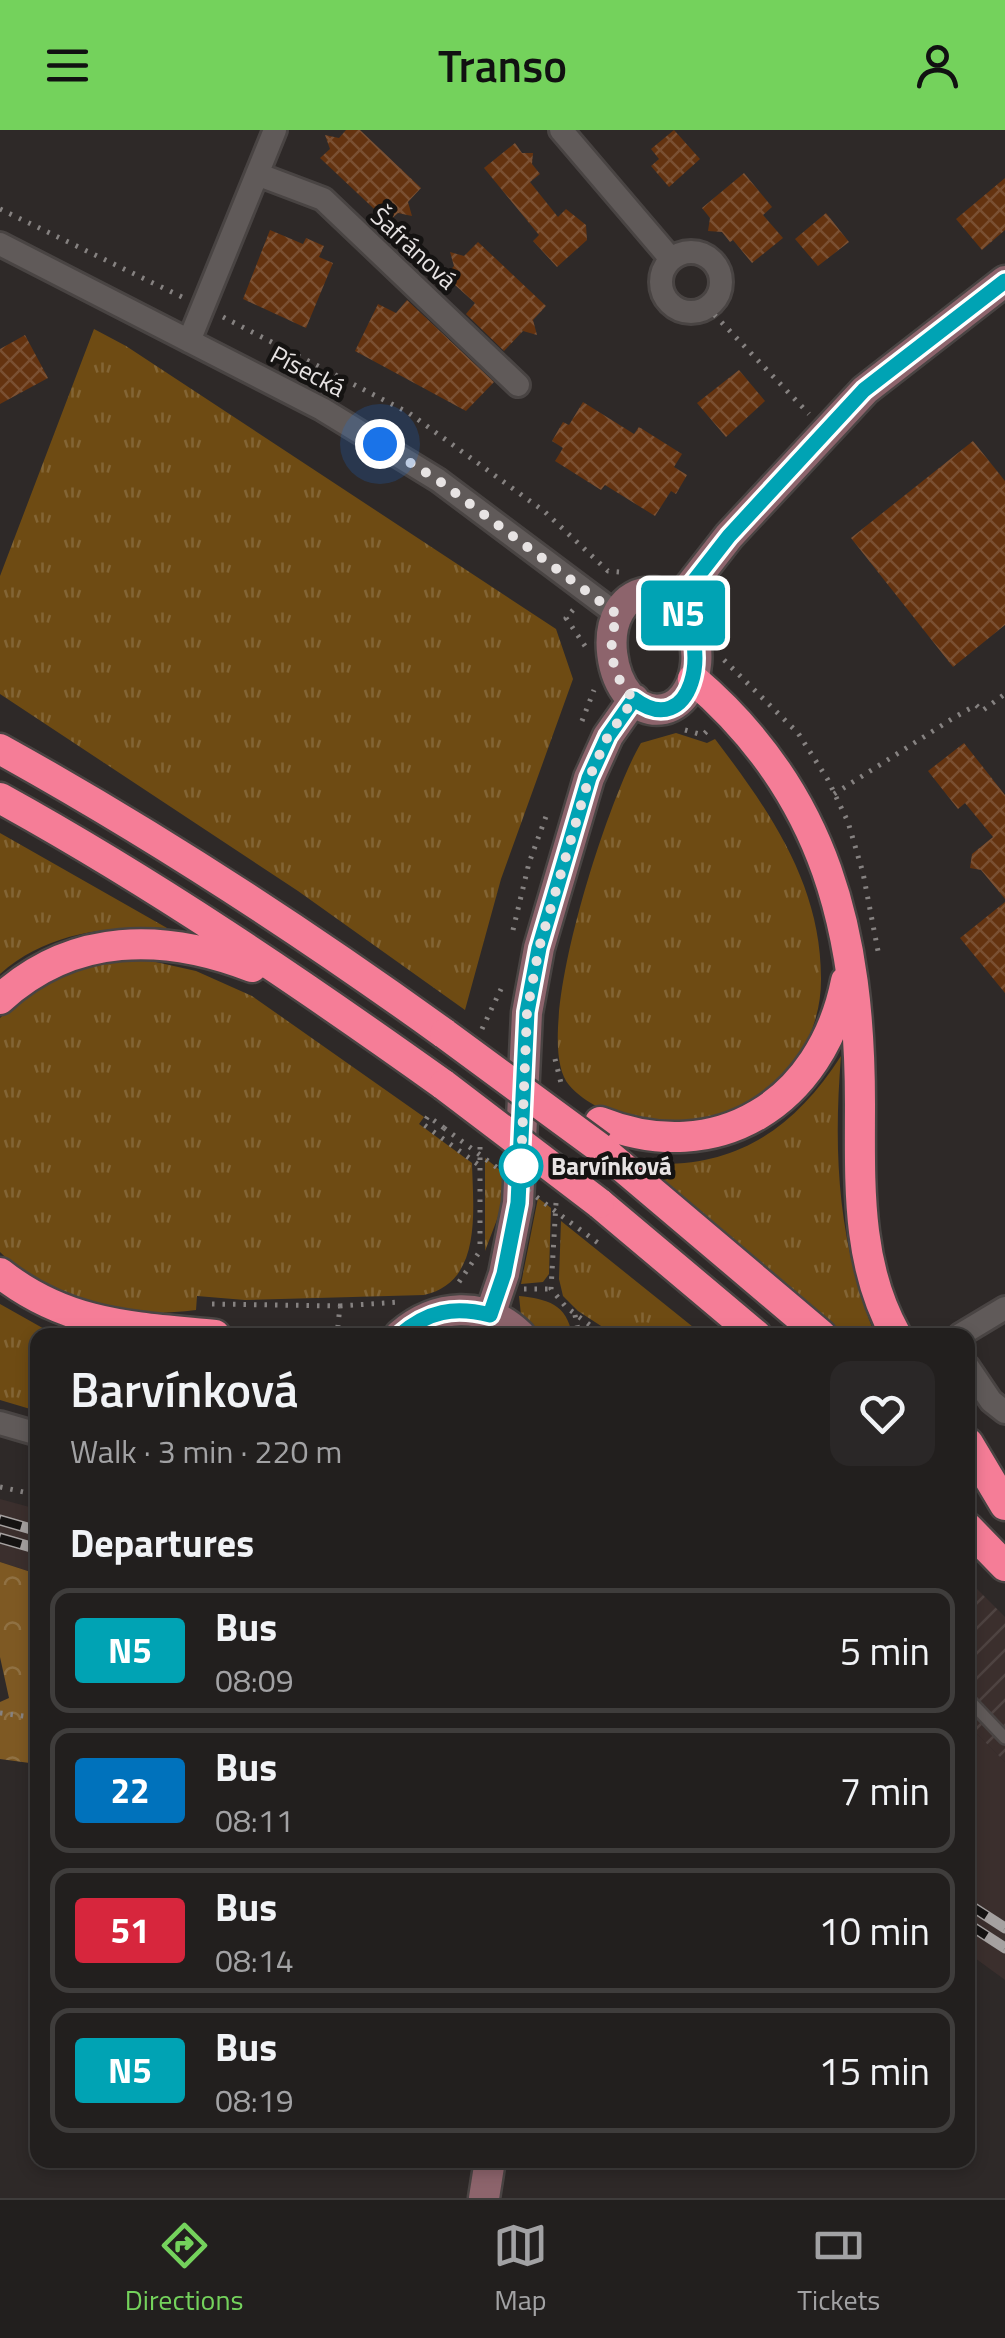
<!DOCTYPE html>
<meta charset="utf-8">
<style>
body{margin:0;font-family:"Titillium Web",sans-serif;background:#2a2727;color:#f1f3f6;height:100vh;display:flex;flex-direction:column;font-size:38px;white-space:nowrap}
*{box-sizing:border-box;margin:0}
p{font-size:32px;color:#a2a2a4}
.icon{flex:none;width:55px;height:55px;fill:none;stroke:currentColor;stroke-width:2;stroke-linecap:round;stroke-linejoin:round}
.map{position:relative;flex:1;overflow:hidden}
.panel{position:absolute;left:30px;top:1198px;width:945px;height:840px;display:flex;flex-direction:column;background:#221f1e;border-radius:20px;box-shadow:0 5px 15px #0003,0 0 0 2px #3f3d3c}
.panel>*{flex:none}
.badge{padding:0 20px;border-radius:8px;font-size:35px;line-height:65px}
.you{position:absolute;width:50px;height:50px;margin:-25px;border:8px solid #fff;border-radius:50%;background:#1a73e8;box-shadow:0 0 0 15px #1a73e833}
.map>.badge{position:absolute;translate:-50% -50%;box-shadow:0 0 0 5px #fff}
h2{padding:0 40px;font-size:38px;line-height:90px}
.round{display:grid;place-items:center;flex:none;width:105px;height:105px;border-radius:20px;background:#2a2727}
.headline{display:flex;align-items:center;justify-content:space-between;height:170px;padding:0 40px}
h1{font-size:48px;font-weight:600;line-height:75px}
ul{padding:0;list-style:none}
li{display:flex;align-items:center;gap:30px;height:125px;margin:0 20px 15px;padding:0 20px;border:5px solid #3f3d3c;border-radius:20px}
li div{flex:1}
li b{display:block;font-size:38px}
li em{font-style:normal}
li .badge{min-width:110px;font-weight:700;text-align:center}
header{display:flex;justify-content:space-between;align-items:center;height:130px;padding:0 40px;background:#74d25c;color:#111;font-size:45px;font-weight:600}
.dock{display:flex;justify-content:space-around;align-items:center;height:140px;border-top:2px solid #3f3d3c;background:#221f1e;font-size:28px;color:#a2a2a4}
.dock a{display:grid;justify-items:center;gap:5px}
.dock .active{color:#74d25c}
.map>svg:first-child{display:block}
.built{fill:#3b2f2d}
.industrial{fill:url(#industrial-furrows)}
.grass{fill:url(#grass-tufts)}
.forest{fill:url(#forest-crowns)}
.building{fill:url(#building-cross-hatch)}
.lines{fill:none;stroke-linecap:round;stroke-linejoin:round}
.lane-casing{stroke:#494443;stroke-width:16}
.street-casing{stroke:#494443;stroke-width:28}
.secondary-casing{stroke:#494443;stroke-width:35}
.highway-casing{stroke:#494443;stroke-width:35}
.path{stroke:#868281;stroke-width:5;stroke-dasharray:2.5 8;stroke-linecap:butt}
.lane{stroke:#605a59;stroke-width:11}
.street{stroke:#605a59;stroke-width:22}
.secondary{stroke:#8d646c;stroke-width:30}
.highway{stroke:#f57d97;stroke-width:30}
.rail-casing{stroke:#a5a1a0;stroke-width:11}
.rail{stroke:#151312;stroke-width:8;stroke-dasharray:22;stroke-linecap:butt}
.highway-bridge-casing{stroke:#494443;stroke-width:35;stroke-linecap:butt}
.path-bridge{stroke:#868281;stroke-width:5;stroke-dasharray:2.5 8;stroke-linecap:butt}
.highway-bridge{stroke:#f57d97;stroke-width:30}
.line-casing{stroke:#fff;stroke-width:22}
.line{stroke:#00a3b4;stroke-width:15}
.walk{stroke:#e7e3e3;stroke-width:10;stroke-dasharray:0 18}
.stop-dot{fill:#fff;stroke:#00a3b4;stroke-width:5}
.labels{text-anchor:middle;stroke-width:9;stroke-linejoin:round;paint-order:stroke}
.street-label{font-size:25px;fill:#e7e3e3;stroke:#151312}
.stop-label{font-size:25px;font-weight:bold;fill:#e7e3e3;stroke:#151312;text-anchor:start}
</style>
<header><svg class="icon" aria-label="menu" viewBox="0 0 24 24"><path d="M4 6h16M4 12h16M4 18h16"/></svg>Transo<svg class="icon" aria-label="person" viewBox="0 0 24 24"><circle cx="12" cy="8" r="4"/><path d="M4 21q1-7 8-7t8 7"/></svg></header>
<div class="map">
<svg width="1005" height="2068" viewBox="0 0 1005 2068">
<defs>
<pattern id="industrial-furrows" width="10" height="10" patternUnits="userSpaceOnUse" patternTransform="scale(2.5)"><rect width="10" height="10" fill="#3b2f2d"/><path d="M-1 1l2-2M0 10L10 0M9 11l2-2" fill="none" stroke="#4e4341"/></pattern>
<pattern id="grass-tufts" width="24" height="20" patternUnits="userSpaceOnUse" patternTransform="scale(2.5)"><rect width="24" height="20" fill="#6e4b13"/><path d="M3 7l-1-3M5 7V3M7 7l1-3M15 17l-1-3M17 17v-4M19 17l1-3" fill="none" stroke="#836535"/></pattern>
<pattern id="forest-crowns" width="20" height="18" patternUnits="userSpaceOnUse" patternTransform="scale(2.5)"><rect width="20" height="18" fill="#7e5923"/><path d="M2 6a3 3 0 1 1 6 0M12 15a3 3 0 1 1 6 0" fill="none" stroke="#907143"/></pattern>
<pattern id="building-cross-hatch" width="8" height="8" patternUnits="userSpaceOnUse" patternTransform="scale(2.5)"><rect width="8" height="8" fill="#643310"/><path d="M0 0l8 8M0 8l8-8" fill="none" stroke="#7a5033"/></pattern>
</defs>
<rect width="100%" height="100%" fill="#2e2928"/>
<path class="built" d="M0,1369L37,1379V1444L0,1432Z
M968,1595L1005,1632V1850L968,1823Z"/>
<path class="industrial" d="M968,1450L1005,1487V1632L968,1595Z"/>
<path class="grass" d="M94,199L126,216L556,499L573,549L501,749L465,880L298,761L0,564V446Z
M676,603L707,613L715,609C769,680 821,754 821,848C822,927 755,1000 672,998C660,998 647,992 635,990C612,985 585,974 569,955C528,907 610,664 641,613Z
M0,703L167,798C107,796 47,802 0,844Z
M138,828L196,841L252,866L424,987L419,994L472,1033C473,1080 483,1152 424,1165L245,1170L197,1166L196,1180C141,1187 84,1182 35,1154C22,1146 11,1132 0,1122V888L27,862L79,835Z
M841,926C833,1025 838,1112 875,1205H842L641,1033C732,1041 793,1001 841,926Z
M485,1028L506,1045L501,1079L485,1121Z
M538,1068L551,1078L549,1144L543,1152L521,1154Z
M561,1091L703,1205H615L578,1181L563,1166L559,1149Z
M519,1166C547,1169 567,1174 572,1205H532L521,1185Z
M0,1174L55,1205H38L37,1281L0,1270Z"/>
<path class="forest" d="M0,1432L37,1444V1634L0,1629V1572L9,1568L0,1527Z"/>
<path class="building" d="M346,0H360L421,58L408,72L412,86L398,83L388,92L320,28L330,19L325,5L339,8Z
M674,0L700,29L669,57L651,36L659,29L651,19Z
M515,13L522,23H533L532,34L540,44L530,52L558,87L566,79L586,95L587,110L557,137L533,111L539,105L484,38Z
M744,43L772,77L763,85L783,108L752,133L733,110L730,112L722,102L708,101L710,88L702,78Z
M1005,48V100L982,120L956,89Z
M826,83L849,112L818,136L795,109Z
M270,100L303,114L306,108L324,116L319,127L333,133L306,198L243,169Z
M478,112L546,176L533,190L537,205L523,201L504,221L466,184L475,173L445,146L454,136L450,122L464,126Z
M407,170L494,252L466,281L355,221L378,174L396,183Z
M25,205L48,248L0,274V219Z
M739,240L765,271L726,307L697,273Z
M583,272L634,304L639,297L682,324L674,337L687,345L676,364L671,361L655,386L605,355L601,360L555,331L563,318L552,311L563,292L569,295Z
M973,311L1005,351V495L953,537L851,408Z
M964,613L1005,665V769L981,740L970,738L972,724L993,707L965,673L958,679L928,641Z
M1005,772V863L960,808Z"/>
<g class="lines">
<defs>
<path id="lane" d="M968,1569L1005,1608"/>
<path id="street" d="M561,0L671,129
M257,44L323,69L518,255
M0,114L322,279L438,350L618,485
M661 152a30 30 0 1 1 60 0a30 30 0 1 1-60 0Z
M189,211L275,0
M960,1205L1005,1178
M968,1237L991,1271L1005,1282
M0,1293L38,1304"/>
<path id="secondary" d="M655,462C693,475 707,527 688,560C683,569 674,577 664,579C607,591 586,460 655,462Z
M676,474L729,406L865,260L1005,151
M490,1185L504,1144L518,1073L527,883L539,818L589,648L608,606L634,569
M400,1205C436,1174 484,1170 520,1205
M484,2068L490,2030"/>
<path id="highway" d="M693,549C827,663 860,804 860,974C860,1053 856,1134 896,1205
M0,619C155,705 302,801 445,904
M0,668C154,753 301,853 444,955
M0,869C73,802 164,803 252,837
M600,992C718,1039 822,972 846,851
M600,1018L821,1205
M599,1073L756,1205
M0,1143C67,1196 134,1197 215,1205
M968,1313L1005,1375
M968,1398L1005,1436"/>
</defs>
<use href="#lane" class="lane-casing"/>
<use href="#street" class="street-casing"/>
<use href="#secondary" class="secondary-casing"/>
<use href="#highway" class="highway-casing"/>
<path class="path" d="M0,79L182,167
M707,177L809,284
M223,187L409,283L545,382L608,441L619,442
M573,480L566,488L585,516
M715,486L721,462
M724,530L798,603L828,650L848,692L863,743L878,821
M582,591L594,560
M685,600L703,605L707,601
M834,664L955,587L976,575L982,581L1005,564
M513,800L529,733L548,681
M482,899L501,859
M555,929L562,957
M444,998L428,986L423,994L480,1036
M556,1073L551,1159L566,1177L603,1205
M480,1114V1015
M459,1152L478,1124
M524,1159H551
M212,1174L340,1176L337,1205
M340,1176L399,1172
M575,1185L579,1205
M0,1357L38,1365
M0,1583L38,1588"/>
<use href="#lane" class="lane"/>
<use href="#street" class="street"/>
<use href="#secondary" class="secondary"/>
<use href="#highway" class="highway"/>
<defs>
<path id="rail" d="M0,1390L38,1401
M0,1408L38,1419
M968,1774L1005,1798
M968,1794L1005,1818"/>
</defs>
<use href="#rail" class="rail-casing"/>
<use href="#rail" class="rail"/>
<defs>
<path id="highway-bridge" d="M445,904L600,1018
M444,955L599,1073"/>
</defs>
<use href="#highway-bridge" class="highway-bridge-casing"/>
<path class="path-bridge" d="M444,998L598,1113"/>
<use href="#highway-bridge" class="highway-bridge"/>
</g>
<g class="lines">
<defs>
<path id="line" d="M400,1205C428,1181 454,1176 490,1185L504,1144L518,1073L527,882L539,818L589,648L608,606L634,569C692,612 714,515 676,474L729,406L864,260L1005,151"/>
</defs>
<use href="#line" class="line-casing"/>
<use href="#line" class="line"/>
<path class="walk" d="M380,314L438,350L618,485C606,514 611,547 634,569L608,606L589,648L539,818L527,882L521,1036"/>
</g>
<circle class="stop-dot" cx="521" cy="1036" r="20"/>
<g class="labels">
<g class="street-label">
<text transform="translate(414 118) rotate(43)" y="9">Šafránová</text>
<text transform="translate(308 241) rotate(28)" y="9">Písecká</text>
</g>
<g class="stop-label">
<text x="551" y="1045">Barvínková</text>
</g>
</g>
</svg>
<div class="you" style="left:380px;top:314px"></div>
<b class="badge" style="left:683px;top:483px;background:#00a3b4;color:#fff">N5</b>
<section class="panel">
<div class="headline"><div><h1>Barvínková</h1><p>Walk · 3 min · 220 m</p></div><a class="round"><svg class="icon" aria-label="heart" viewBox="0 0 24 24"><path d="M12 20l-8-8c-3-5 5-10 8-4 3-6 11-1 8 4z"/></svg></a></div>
<h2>Departures</h2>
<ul>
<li><span class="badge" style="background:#00a3b4;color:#fff">N5</span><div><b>Bus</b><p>08:09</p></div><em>5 min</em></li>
<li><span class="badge" style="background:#0072bc;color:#fff">22</span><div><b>Bus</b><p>08:11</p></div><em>7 min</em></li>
<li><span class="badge" style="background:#d7263d;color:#fff">51</span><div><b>Bus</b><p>08:14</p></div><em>10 min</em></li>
<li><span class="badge" style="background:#00a3b4;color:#fff">N5</span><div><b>Bus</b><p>08:19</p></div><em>15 min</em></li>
</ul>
</section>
</div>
<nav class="dock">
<a class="active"><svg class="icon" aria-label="directions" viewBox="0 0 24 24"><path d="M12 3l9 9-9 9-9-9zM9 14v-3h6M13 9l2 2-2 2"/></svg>Directions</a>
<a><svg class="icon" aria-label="map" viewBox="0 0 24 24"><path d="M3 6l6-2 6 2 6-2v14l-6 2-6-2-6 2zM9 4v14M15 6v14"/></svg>Map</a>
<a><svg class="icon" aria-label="tickets" viewBox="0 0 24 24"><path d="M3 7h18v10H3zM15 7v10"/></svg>Tickets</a>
</nav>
